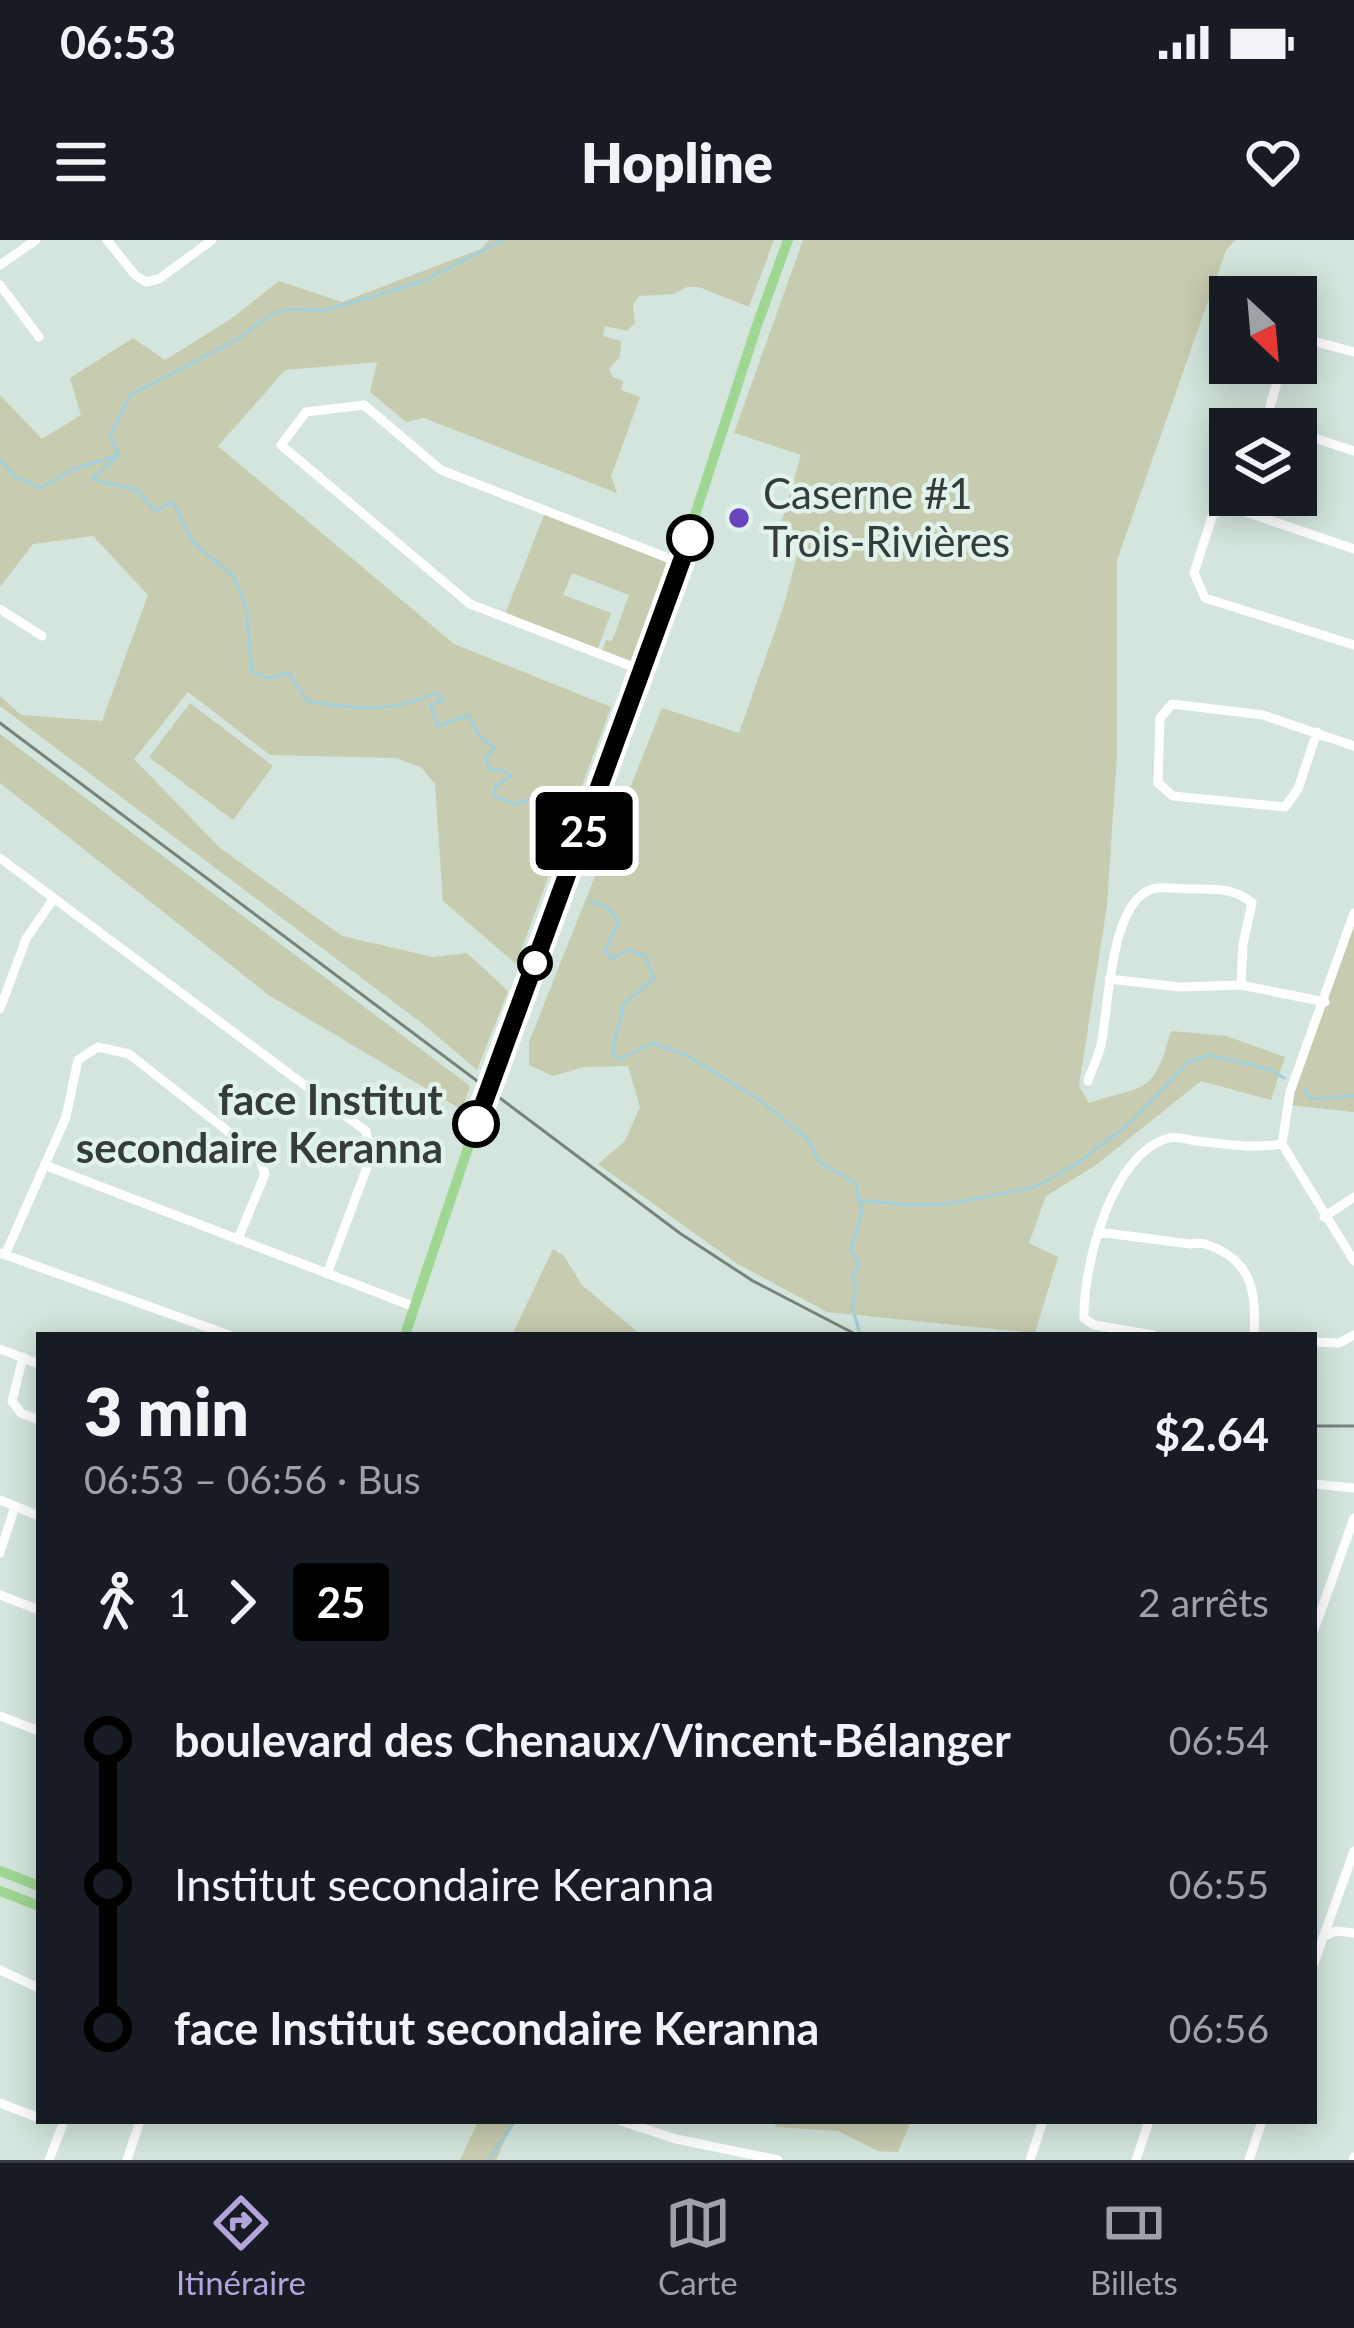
<!DOCTYPE html>
<html lang="fr">
<meta charset="utf-8">
<style>
body{margin:0;font-family:Lato,sans-serif;background:#242831;color:#f1f3f6;height:100vh;display:flex;flex-direction:column;font-size:45px;white-space:nowrap}
*{box-sizing:border-box;margin:0}
p{font-size:39px;color:#9ea1a6}
.icon{flex:none;width:66px;height:66px;fill:none;stroke:currentColor;stroke-width:2;stroke-linecap:round;stroke-linejoin:round}
.map{position:relative;flex:1;overflow:hidden}
.drawer{position:absolute;left:36px;top:1092px;width:1281px;height:792px;display:flex;flex-direction:column;background:#171b24;border-radius:0px;box-shadow:0 6px 30px #0003}
.drawer>*{flex:none}
.badge{padding:0 24px;border-radius:9px;font-size:42px;line-height:78px}
.needle{width:78px;rotate:154deg}
.fabs{position:absolute;left:1209px;top:36px;display:grid;gap:24px}
.fabs a{display:grid;place-items:center;width:108px;height:108px;border-radius:0px;background:#171b24;box-shadow:0 6px 30px #0003;font-size:60px}
.map>.badge{position:absolute;translate:-50% -50%;box-shadow:0 0 0 6px #fff}
.legs{display:flex;align-items:center;gap:18px;height:132px;padding:0 48px;font-size:39px}
.legs p{margin-inline-start:auto}
.head{display:flex;align-items:center;justify-content:space-between;height:204px;padding:0 48px}
h1{font-size:66px;font-weight:800;line-height:90px}
ul{padding:0 48px;list-style:none}
li{display:flex;align-items:center;gap:42px;height:144px;font-size:45px}
li i{display:grid;place-items:center;width:18px;height:100%;margin:0 15px;background:currentColor}
li i::after{content:'';width:30px;height:30px;margin:-15px;border:9px solid;border-radius:50%;background:#171b24}
li p{margin-inline-start:auto}
li:first-child i{background:linear-gradient(#0000 50%,currentColor 0)}
li:last-child i{background:linear-gradient(currentColor 50%,#0000 0)}
.status{display:flex;justify-content:space-between;align-items:center;height:84px;padding:0 60px;background:#171b24;direction:ltr}
.status svg{height:33px;fill:currentColor}
header{display:flex;justify-content:space-between;align-items:center;height:156px;padding:0 48px;background:#171b24;font-size:54px;font-weight:800}
.dock{display:flex;justify-content:space-around;align-items:center;height:168px;border-top:3px solid #363941;background:#171b24;font-size:33px;color:#9ea1a6}
.dock a{display:grid;justify-items:center;gap:6px}
.dock .selected{color:#b4a4dc}
.map>svg:first-child{display:block}
.green{fill:#c7cbaf}
.lines{fill:none;stroke-linecap:round;stroke-linejoin:round}
.stream{stroke:#a2cfdc;stroke-width:3}
.minor{stroke:#fff;stroke-width:9}
.major{stroke:#9ed692;stroke-width:10}
.rail{stroke:#77837d;stroke-width:3}
.line-1-casing{stroke:#fff;stroke-width:27}
.line-1{stroke:#000;stroke-width:18}
.poi-dot{fill:#6a44bd;stroke:#e0f2ea;stroke-width:4.5}
.stop-1-dot{fill:#fff;stroke:#000;stroke-width:6}
.labels{text-anchor:middle;stroke-width:9;stroke-linejoin:round;paint-order:stroke}
.poi-label{font-size:42px;fill:#353c39;stroke:#e0f2ea;text-anchor:start}
.stop-label{font-size:42px;font-weight:bold;fill:#353c39;stroke:#e0f2ea;text-anchor:end}
</style>
<div class="status"><b>06:53</b><svg viewBox="0 0 49 12"><path d="M0 12V9h3v3zM5 12V6h3v6zM10 12V3h3v9zM15 12V0h3v12zM26 1h20v11H26zM47 4h2v5h-2z"/></svg></div>
<header><svg class="icon" aria-label="menu" viewBox="0 0 24 24"><path d="M4 6h16M4 12h16M4 18h16"/></svg>Hopline<svg class="icon" aria-label="heart" viewBox="0 0 24 24"><path d="M12 20l-8-8c-3-5 5-10 8-4 3-6 11-1 8 4z"/></svg></header>
<div class="map">
<svg width="1354" height="1920" viewBox="0 0 1354 1920">
<rect width="100%" height="100%" fill="#d3e5dc"/>
<path class="green" d="M489,0H774L749,67L699,47H687L673,54L639,56L633,65L635,83L627,91L605,86L603,96L621,101L620,117L609,129L613,137L623,141L621,150L640,157L611,236L617,253L424,178L406,182L370,152L377,122L285,130L218,206L454,404L611,467L516,724L443,661L435,544L421,527L396,518L270,515L188,452L134,519L220,608L342,696L433,717L467,713L508,751L477,830L423,784L0,466V456L21,475L102,481L148,355L93,296L33,304L0,347V155L42,199L81,175L70,138L133,98L165,120L231,79L279,41L342,62L481,9Z
M803,0H1235L1226,10L1117,320V515L1107,665L1079,846L1089,863C1147,844 1153,856 1171,791L1226,796L1285,817L1271,860L1201,841L1096,925L1046,956L1029,1003L1058,1017L1035,1093L827,1072L736,1023L598,924L625,901L640,867L628,826L584,827L553,836L529,825V802L662,468L739,493L784,365L802,297L782,280L801,215L734,193Z
M546,270L681,323L644,431L601,415L606,400L612,401L629,355L572,333L563,355L611,373L596,413L504,377Z
M190,463L273,526L233,580L149,517Z
M0,494L470,846L462,870L270,756L0,543Z
M1354,677V872L1289,865Z
M553,1009L564,1016L582,1045L641,1095H512Z
M478,1881H513L496,1920H460Z
M773,1881H911L898,1912L878,1911L838,1891L776,1887Z"/>
<g class="lines">
<path class="stream" d="M119,215L110,197L130,155L240,98L273,73L293,69L323,71L424,41L503,0
M0,219L15,237L40,248L74,229L119,215L92,239L137,250L155,271L173,262L193,302L234,337L246,367L252,431L267,438L289,433L307,461C356,469 389,474 436,453L443,460L430,465L438,486L468,475L480,497L495,508L485,518L490,530L501,529L511,536L495,547L494,556L515,564L534,558L552,582L551,627
M590,661L608,668L619,682L605,710L612,719L629,710L645,716L654,738L622,766C623,784 613,796 613,814L619,820L652,803L686,815L758,859L808,899L819,922L856,943L859,960L910,965L948,964L1035,947L1078,923L1132,881L1187,823L1209,815L1269,829L1284,838
M1304,850L1312,859L1354,856
M859,1090L852,1067L856,1045L852,1039L859,1024L851,1009L862,971L860,962
M489,1920L515,1881"/>
<path class="minor" d="M107,0L135,35L146,42L159,39L212,0
M0,25L36,0
M0,45L39,97
M1296,101L1301,98L1354,112
M1282,123L1269,171L1280,187L1287,189
M1296,192L1354,211
M1354,309L1231,267L1213,274L1194,333L1205,358L1354,405
M0,369L42,396
M644,431L470,364L281,205L306,172L364,165L441,230L681,323
M1317,492L1298,549L1285,567L1173,556L1158,543L1160,478L1172,464L1263,475L1354,506
M0,618L366,891L372,914L327,1034
M1354,673L1290,852L1282,904L1354,1021
M1109,739L1180,747L1241,745L1325,762
M0,769L26,699L54,658
M1088,841C1092,829 1098,817 1101,805C1109,769 1109,663 1152,649C1163,646 1179,649 1190,649C1214,649 1233,647 1252,663L1243,704L1241,745
M47,926L415,1067
M1324,977L1354,957
M1098,992L1190,1004C1202,1002 1207,1004 1218,1009C1255,1027 1256,1059 1254,1095
M0,1013L229,1095
M5,1015L66,877L78,820L98,807L129,814L258,915L265,934L238,999
M1153,1095L1094,1085L1084,1078C1083,1027 1111,913 1169,898C1177,896 1189,900 1197,901C1226,904 1253,909 1282,904
M1314,1102L1339,1103L1354,1095
M0,1109L39,1124
M23,1117L12,1161L21,1173L39,1180
M1314,1244L1354,1248
M0,1260L39,1276
M0,1313L15,1266
M0,1355L39,1370
M1314,1390L1354,1278
M0,1476L39,1491
M1324,1696L1336,1691L1354,1693
M1314,1723L1354,1611
M0,1730L39,1748
M0,1863L39,1878
M621,1881L676,1899L778,1920
M49,1920L64,1881
M127,1920L140,1881
M1030,1920L1043,1881
M1136,1920L1149,1881
M1249,1920L1262,1881
M1353,1920L1354,1917"/>
<path class="major" d="M405,1095L476,884L644,431L757,85L788,0
M0,1631L39,1646
M0,1651L39,1666"/>
<path class="rail" d="M0,483L681,994L753,1041L857,1095
M1314,1186H1354"/>
</g>
<g class="lines">
<defs>
<path id="line-1" d="M476,884L690,298"/>
</defs>
<use href="#line-1" class="line-1-casing"/>
<use href="#line-1" class="line-1"/>
</g>
<circle class="poi-dot" cx="739" cy="278" r="12"/>
<g class="stop-1-dot">
<circle cx="690" cy="298" r="21"/>
<circle cx="535" cy="723" r="15"/>
<circle cx="476" cy="884" r="21"/>
</g>
<g class="labels">
<g class="poi-label">
<text x="763" y="269">Caserne #1<tspan x="763" dy="48">Trois-Rivières</tspan></text>
</g>
<g class="stop-label">
<text x="443" y="875">face Institut<tspan x="443" dy="48">secondaire Keranna</tspan></text>
</g>
</g>
</svg>
<div class="fabs">
<a><svg class="needle" viewBox="-14 -14 28 28"><path d="M0-13l5 13h-10z" fill="#e53935"/><path d="M0 13l5-13h-10z" fill="#9ea1a6"/></svg></a>
<a><svg class="icon" aria-label="layers" viewBox="0 0 24 24"><path d="M12 4l9 5-9 5-9-5zM3 14l9 5 9-5"/></svg></a>
</div>
<b class="badge" style="left:584px;top:591px;background:#000;color:#fff">25</b>
<section class="drawer">
<div class="head"><div><h1>3 min</h1><p>06:53 – 06:56 · Bus</p></div><b>$2.64</b></div>
<div class="legs"><svg class="icon" aria-label="walk" viewBox="0 0 24 24"><circle cx="13" cy="4" r="2"/><path d="M13 8l-2 6 4 7M11 14l-3 7M7 12l3-4h3l4 4"/></svg>1<svg class="icon" aria-label="forward" viewBox="0 0 24 24"><path d="M9 5l7 7-7 7"/></svg><b class="badge" style="background:#000;color:#fff">25</b><p>2 arrêts</p></div>
<ul>
<li><i style="color:#000"></i><b>boulevard des Chenaux/Vincent-Bélanger</b><p>06:54</p></li>
<li><i style="color:#000"></i><span>Institut secondaire Keranna</span><p>06:55</p></li>
<li><i style="color:#000"></i><b>face Institut secondaire Keranna</b><p>06:56</p></li>
</ul>
</section>
</div>
<nav class="dock">
<a class="selected"><svg class="icon" aria-label="directions" viewBox="0 0 24 24"><path d="M12 3l9 9-9 9-9-9zM9 14v-3h6M13 9l2 2-2 2"/></svg>Itinéraire</a>
<a><svg class="icon" aria-label="map" viewBox="0 0 24 24"><path d="M3 6l6-2 6 2 6-2v14l-6 2-6-2-6 2zM9 4v14M15 6v14"/></svg>Carte</a>
<a><svg class="icon" aria-label="tickets" viewBox="0 0 24 24"><path d="M3 7h18v10H3zM15 7v10"/></svg>Billets</a>
</nav>
